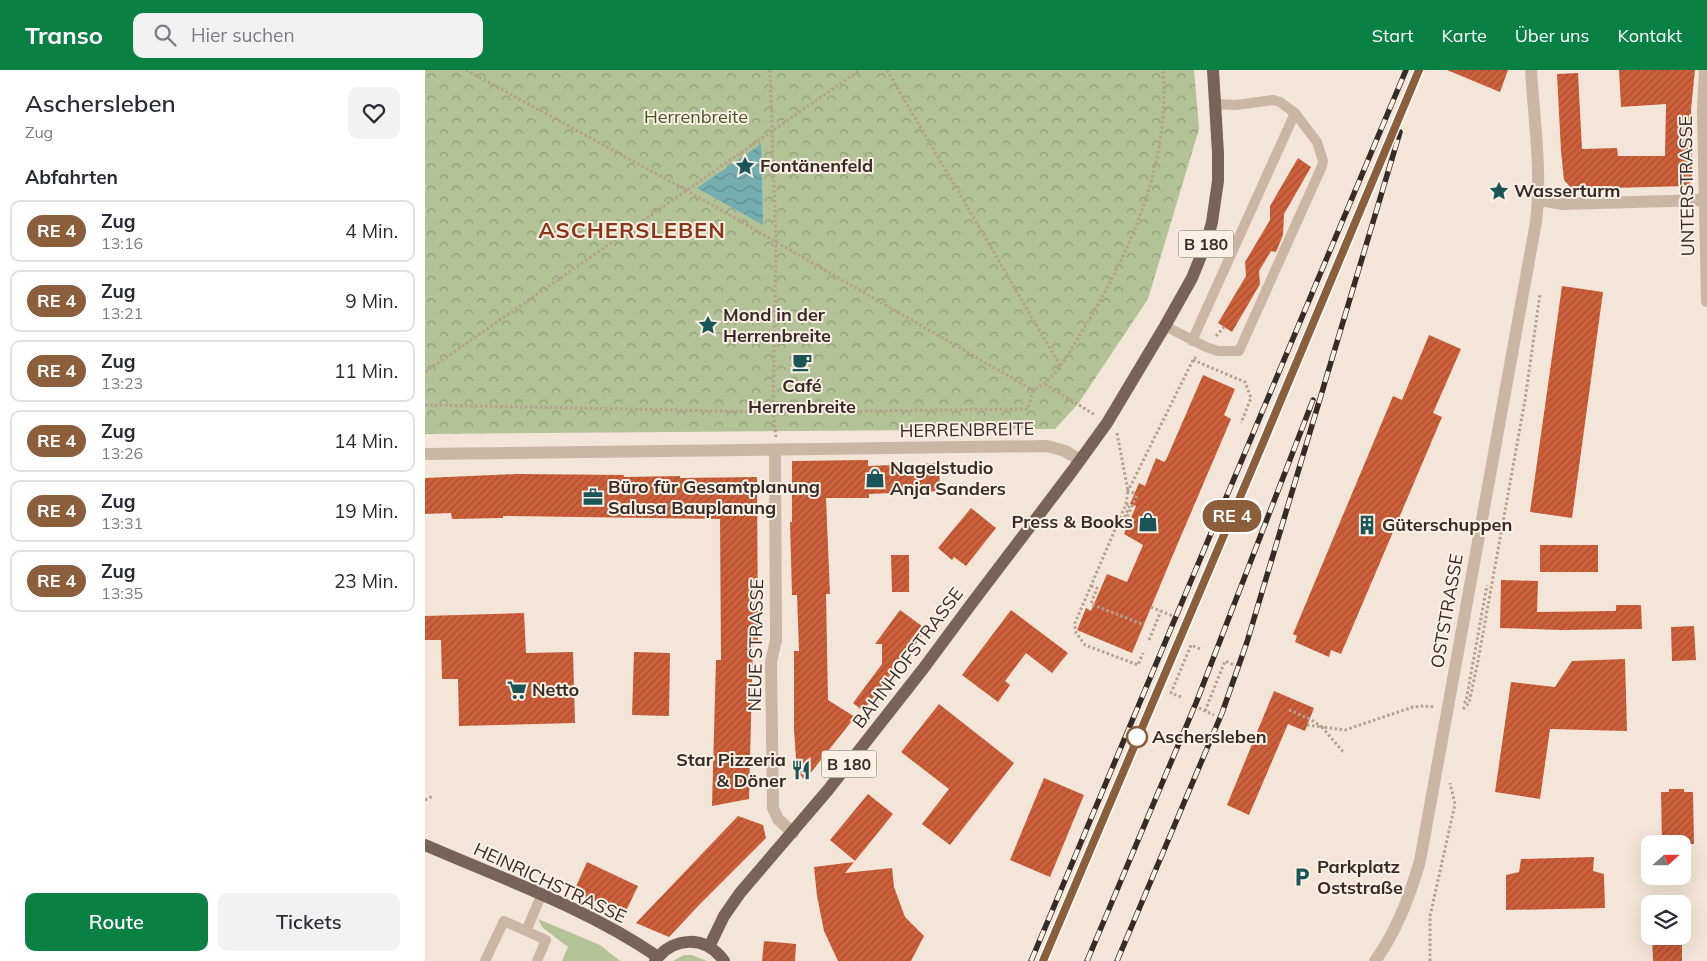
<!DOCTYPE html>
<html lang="de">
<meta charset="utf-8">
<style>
body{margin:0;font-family:Mulish,sans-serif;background:#f2f2f3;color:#2b2b33;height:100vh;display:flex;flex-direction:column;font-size:19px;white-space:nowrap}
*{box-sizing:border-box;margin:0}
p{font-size:16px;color:#7c7c81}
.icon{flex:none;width:28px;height:28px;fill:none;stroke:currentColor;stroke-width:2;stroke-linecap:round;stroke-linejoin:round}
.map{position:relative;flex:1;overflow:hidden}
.panel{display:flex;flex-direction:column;background:#fff;width:425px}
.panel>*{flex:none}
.badge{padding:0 10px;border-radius:16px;font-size:18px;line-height:32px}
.needle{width:32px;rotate:69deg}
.fabs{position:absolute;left:1216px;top:765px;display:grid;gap:10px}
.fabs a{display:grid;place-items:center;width:50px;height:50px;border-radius:10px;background:#fff;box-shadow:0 5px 20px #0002;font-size:25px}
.map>.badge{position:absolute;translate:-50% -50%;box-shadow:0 0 0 2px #fff}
h2{padding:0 25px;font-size:19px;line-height:45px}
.round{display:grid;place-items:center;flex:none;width:52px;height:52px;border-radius:10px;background:#f2f2f3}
.overview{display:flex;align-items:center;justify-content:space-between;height:85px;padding:0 25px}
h1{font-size:24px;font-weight:600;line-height:38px}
.action{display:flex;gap:10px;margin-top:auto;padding:10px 25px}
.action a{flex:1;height:58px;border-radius:10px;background:#0b8043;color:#fff;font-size:20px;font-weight:600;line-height:58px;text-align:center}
.action a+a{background:#f2f2f3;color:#2b2b33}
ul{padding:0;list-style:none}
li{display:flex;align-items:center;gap:15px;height:62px;margin:0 10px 8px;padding:0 15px;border:2px solid #e1e1e2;border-radius:10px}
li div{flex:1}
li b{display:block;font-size:19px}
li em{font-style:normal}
li .badge{min-width:55px;font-weight:700;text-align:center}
header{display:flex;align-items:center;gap:30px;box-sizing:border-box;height:70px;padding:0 25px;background:#0b8043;color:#fff}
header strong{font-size:24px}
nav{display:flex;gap:28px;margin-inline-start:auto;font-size:18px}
.search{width:350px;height:45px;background:#f2f2f3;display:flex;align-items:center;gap:12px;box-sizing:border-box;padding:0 18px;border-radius:10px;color:#7c7c81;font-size:19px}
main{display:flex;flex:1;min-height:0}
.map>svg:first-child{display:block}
.grass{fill:#b3c297}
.forest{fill:url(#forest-crowns)}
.water{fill:url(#water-waves)}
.building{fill:url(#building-hatch)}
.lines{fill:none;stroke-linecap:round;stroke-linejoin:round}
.path{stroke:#b7a08d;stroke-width:3;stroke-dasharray:2.5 2.5;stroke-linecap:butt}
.lane{stroke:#cbb6a3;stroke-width:10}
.street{stroke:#cbb6a3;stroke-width:12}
.primary{stroke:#796256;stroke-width:12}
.rail-casing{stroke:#362b26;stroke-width:5.5}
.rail{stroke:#faf0e4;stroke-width:4;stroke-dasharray:11;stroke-linecap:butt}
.line-casing{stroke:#fff;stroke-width:11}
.line{stroke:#8b5e3c;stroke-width:8}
.stop-dot{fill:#fff;stroke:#8b5e3c;stroke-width:2.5}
.labels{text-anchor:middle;stroke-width:4;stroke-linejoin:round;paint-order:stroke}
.shield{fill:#faf0e4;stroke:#71665f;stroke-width:1}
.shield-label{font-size:16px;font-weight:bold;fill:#362b26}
.park-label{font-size:18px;fill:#445528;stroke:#faf0e4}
.poi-label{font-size:18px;font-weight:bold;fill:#362b26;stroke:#faf0e4;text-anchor:start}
.street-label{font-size:18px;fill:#362b26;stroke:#faf0e4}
.stop-label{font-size:18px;font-weight:bold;fill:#362b26;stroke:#faf0e4;text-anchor:start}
.district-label{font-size:22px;font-weight:bold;letter-spacing:1px;fill:#89351a;stroke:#faf0e4}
</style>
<header>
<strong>Transo</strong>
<div class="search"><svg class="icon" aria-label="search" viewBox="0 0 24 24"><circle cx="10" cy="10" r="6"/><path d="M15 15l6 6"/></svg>Hier suchen</div>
<nav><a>Start</a><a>Karte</a><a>Über uns</a><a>Kontakt</a></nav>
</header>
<main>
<section class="panel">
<div class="overview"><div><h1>Aschersleben</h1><p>Zug</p></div><a class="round"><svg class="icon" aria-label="heart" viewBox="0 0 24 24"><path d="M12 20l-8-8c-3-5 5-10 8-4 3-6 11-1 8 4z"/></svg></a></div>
<h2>Abfahrten</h2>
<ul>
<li><span class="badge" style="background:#8b5e3c;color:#fff">RE 4</span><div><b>Zug</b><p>13:16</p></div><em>4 Min.</em></li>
<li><span class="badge" style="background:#8b5e3c;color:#fff">RE 4</span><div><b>Zug</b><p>13:21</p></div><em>9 Min.</em></li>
<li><span class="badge" style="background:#8b5e3c;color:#fff">RE 4</span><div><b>Zug</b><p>13:23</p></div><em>11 Min.</em></li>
<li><span class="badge" style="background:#8b5e3c;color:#fff">RE 4</span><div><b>Zug</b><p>13:26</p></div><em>14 Min.</em></li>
<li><span class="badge" style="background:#8b5e3c;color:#fff">RE 4</span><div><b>Zug</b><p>13:31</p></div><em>19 Min.</em></li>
<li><span class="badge" style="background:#8b5e3c;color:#fff">RE 4</span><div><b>Zug</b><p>13:35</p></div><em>23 Min.</em></li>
</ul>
<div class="action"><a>Route</a><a>Tickets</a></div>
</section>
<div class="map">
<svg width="1282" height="891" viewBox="0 0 1282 891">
<defs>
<pattern id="forest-crowns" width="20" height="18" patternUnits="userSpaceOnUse" patternTransform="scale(1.25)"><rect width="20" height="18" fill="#b3c297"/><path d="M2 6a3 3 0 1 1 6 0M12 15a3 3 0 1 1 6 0" fill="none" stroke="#929e7b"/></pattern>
<pattern id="water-waves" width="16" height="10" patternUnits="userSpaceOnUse" patternTransform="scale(1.25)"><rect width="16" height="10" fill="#75aeb1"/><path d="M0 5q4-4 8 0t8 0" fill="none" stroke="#618e90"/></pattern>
<pattern id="building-hatch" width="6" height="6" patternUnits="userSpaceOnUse" patternTransform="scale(1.25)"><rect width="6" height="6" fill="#cd603b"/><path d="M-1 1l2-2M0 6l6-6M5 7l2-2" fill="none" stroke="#a74f31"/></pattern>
</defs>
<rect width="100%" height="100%" fill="#f3e6d8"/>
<path class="grass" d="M113,849L175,875L195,891H137L143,877L117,857Z
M259,885H267L282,891H248Z"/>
<path class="forest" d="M0,0H769L774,59L723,229L653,334L630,359L0,364Z"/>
<path class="water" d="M336,74L338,155L272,118Z"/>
<path class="building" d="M1022,0H1083L1075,22Z
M1194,0H1270L1266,39L1267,110L1263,116L1147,119L1139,110L1136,81L1132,4L1153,3L1157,79L1192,78L1193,86H1240L1241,34L1196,37Z
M873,88L886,97L859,144L858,165L851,182L846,181L834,201L835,214L807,262L793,253L821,206L820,192L845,150V136Z
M1137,216L1178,222L1147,448L1105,442Z
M1004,265L1036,279L1008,343L1017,347L916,584L906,580L904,587L870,572L872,566L868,564L968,326L977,330Z
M778,305L810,319L799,345L806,349L747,487L707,583L652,560L661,538L666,541L682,504L702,512L718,475L699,464L711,436L705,434L714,413L720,416L731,388L739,392L741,390Z
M443,390V396L514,393L515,421L444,424V428H401L405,524H401L403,630L430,647L380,710L372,702L369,660V581H374L372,525H367L365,452H367V391Z
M92,404L199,405V407L255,406V408L332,407L333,571H328L324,729L287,736L291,590H296L295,449L78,446V448L27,449L26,443L0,444V408Z
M546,438L571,458L541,496L529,487L527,490L513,478Z
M1115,475H1173V502H1115Z
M466,485H484V522H467Z
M1076,510L1113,511L1112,542L1191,541V535H1216L1217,559L1136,560L1075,558Z
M475,540L501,559L488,578L484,576L472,592V596L438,641L428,633L457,594V574H450Z
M586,540L643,583L627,603L601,583L580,611L585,615L573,632L537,605Z
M99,543L101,583L148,582L150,653L34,656L33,609H17L16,570H0V546Z
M1269,556L1271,590L1247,591L1246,557Z
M209,582L245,583L244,646L207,645Z
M1200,589L1202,661L1125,659L1115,729L1070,722L1086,612L1130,617L1147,591Z
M849,621L889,638L880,661L863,654L824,745L802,735Z
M514,634L589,693L525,775L497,754L524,719L476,682Z
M619,708L659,725L625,807L585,790Z
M1244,719H1259V722H1268L1269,774H1237L1236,722H1244Z
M443,724L468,744L430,791L405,770Z
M313,746L338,755L341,768L275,834L244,867L211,853Z
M1169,787L1168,801L1179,804L1180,838L1081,840V805L1094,802L1096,789Z
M162,792L213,816L199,845L149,821Z
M429,792L420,803L467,798L469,817L480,847L499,866L486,891H413L399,861L392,826L389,797Z
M1227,866H1257V891H1228Z
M339,871L371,874L370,891H337Z"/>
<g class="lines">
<path class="path" d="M41,0L261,120L608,320
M345,0L351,173L348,342L351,367
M462,0L636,297
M791,266L799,257
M768,290L820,312L826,328L816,353
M0,302L435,0
M620,314L670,345
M0,335L348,342L603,339L608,320C632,308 643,285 656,263C704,186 746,93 738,0
M692,363L703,421L701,434L650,553V561L660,575L713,595L718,583
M709,423L703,421L768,290L771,287
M701,434L705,435L698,451L700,452L712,425
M666,516L672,518L666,534L719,555
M726,537L748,546
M724,570L736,541
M756,627L746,623L766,575L775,579
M1039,633L1041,631L1062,515
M774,638L789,645
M1038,639L1044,633L1053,591L1100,330L1115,224
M864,640L885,649L897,657L920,660L988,637L999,636L1010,637
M780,641L800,591L809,595
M882,655L897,657L919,683
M0,730L8,726
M1005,891V846L1030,734L1025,713"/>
<path class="lane" d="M740,256L781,277L793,281H814L897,96L898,91L892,72L870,43L855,32L848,30L811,35L790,34
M767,271L870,43
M101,861L116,826
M60,891L79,851L121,870L112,891"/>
<path class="street" d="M1280,0L1278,41L1282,231
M1114,130L1138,134L1280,130
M350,380L351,570L346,592L348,738L353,749L368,763
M0,384L622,376L640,381L655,390
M950,891C972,861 985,826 995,791L1111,152C1117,102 1109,50 1106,0"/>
<path class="primary" d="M0,775C78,809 162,838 233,887
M284,877L299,846L315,823L403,720L498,599L544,537L648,400L682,353L740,256L767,208L782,171L787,152L793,111V83L788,0
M230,891C248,866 281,865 299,891"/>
<defs>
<path id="rail" d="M606,891L981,0
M618,891L835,380L994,0
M662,891L771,633L888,330
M692,891L797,643L822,572L975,62"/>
</defs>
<use href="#rail" class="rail-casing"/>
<use href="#rail" class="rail"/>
</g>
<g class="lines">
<defs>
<path id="line" d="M618,891L835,380L994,0"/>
</defs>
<use href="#line" class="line-casing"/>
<use href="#line" class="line"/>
</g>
<defs>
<symbol id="sight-bare" viewBox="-9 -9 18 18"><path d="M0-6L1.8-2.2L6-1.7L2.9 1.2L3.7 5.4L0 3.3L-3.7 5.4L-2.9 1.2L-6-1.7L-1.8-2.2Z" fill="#195559" stroke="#faf0e4" stroke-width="2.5" paint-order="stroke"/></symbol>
<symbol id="cafe-bare" viewBox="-9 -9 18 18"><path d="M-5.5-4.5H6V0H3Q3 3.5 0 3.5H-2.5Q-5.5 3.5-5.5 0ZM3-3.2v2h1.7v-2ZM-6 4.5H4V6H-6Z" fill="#195559" stroke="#faf0e4" stroke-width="2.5" paint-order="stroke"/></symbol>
<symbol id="shop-bare" viewBox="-9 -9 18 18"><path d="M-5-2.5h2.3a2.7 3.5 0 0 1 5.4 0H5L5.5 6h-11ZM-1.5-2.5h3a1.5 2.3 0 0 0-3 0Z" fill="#195559" stroke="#faf0e4" stroke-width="2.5" paint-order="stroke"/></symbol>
<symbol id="office-bare" viewBox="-9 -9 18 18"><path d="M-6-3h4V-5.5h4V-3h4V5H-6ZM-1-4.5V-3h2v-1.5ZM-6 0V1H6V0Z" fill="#195559" stroke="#faf0e4" stroke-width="2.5" paint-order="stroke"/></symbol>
<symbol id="building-bare" viewBox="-9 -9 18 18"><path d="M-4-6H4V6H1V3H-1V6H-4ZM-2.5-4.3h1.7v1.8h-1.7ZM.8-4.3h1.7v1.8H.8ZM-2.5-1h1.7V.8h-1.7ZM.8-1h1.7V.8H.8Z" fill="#195559" stroke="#faf0e4" stroke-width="2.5" paint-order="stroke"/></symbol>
<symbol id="supermarket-bare" viewBox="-9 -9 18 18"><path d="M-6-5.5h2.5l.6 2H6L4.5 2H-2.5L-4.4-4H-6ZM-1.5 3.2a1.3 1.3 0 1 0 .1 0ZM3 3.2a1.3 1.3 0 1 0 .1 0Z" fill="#195559" stroke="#faf0e4" stroke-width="2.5" paint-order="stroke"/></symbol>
<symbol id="restaurant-bare" viewBox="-9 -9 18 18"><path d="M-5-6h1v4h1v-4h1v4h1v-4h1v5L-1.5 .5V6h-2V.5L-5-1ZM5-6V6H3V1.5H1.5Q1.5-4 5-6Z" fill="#195559" stroke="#faf0e4" stroke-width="2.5" paint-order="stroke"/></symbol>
<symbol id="parking-bare" viewBox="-9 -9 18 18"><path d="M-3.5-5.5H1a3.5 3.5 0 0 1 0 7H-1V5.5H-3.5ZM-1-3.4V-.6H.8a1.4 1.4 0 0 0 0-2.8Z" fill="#195559" stroke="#faf0e4" stroke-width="2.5" paint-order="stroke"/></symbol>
</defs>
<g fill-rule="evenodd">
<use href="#sight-bare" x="306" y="82" width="28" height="28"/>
<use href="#sight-bare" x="1060" y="107" width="28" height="28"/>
<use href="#sight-bare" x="269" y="241" width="28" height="28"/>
<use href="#cafe-bare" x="363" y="278" width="28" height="28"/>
<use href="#shop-bare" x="436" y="394" width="28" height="28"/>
<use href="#office-bare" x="154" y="413" width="28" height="28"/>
<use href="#shop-bare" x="709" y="438" width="28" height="28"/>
<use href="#building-bare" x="928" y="441" width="28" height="28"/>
<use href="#supermarket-bare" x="78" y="606" width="28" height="28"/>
<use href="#restaurant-bare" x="362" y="686" width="28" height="28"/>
<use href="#parking-bare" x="863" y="793" width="28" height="28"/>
</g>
<circle class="stop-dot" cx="712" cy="667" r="10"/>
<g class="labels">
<g class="shield">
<rect x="753.5" y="160.5" width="55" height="27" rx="4"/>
<rect x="396.5" y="680.5" width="55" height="27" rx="4"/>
</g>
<g class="shield-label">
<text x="781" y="180">B 180</text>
<text x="424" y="700">B 180</text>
</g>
<g class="park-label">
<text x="271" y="53">Herrenbreite</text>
</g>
<g class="poi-label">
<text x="335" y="102">Fontänenfeld</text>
<text x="1089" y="127">Wasserturm</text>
<text x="298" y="251">Mond in der<tspan x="298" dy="21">Herrenbreite</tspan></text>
<text x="377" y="322" text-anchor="middle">Café<tspan x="377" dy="21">Herrenbreite</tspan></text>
<text x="465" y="404">Nagelstudio<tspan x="465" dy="21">Anja Sanders</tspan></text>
<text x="183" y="423">Büro für Gesamtplanung<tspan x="183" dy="21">Salusa Bauplanung</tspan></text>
<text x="708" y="458" text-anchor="end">Press &amp; Books</text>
<text x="957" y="461">Güterschuppen</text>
<text x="107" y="626">Netto</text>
<text x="361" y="696" text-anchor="end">Star Pizzeria<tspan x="361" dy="21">&amp; Döner</tspan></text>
<text x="892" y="803">Parkplatz<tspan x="892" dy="21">Oststraße</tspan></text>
</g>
<g class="street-label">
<text transform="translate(1262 116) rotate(-91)" y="6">UNTERSTRASSE</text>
<text transform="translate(542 360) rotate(-1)" y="6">HERRENBREITE</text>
<text transform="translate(1022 541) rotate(-80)" y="6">OSTSTRASSE</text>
<text transform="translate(331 575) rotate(-89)" y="6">NEUE STRASSE</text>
<text transform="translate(483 588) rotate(-53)" y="6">BAHNHOFSTRASSE</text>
<text transform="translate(125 813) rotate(25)" y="6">HEINRICHSTRASSE</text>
</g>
<g class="stop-label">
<text x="727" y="673">Aschersleben</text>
</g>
<g class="district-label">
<text x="207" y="168">ASCHERSLEBEN</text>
</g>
</g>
</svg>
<div class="fabs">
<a><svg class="needle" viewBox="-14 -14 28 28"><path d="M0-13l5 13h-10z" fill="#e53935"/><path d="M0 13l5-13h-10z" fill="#7c7c81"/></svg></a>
<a><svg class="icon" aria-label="layers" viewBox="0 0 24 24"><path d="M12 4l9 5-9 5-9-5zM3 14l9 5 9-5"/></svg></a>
</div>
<b class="badge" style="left:807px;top:446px;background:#8b5e3c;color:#fff">RE 4</b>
</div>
</main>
